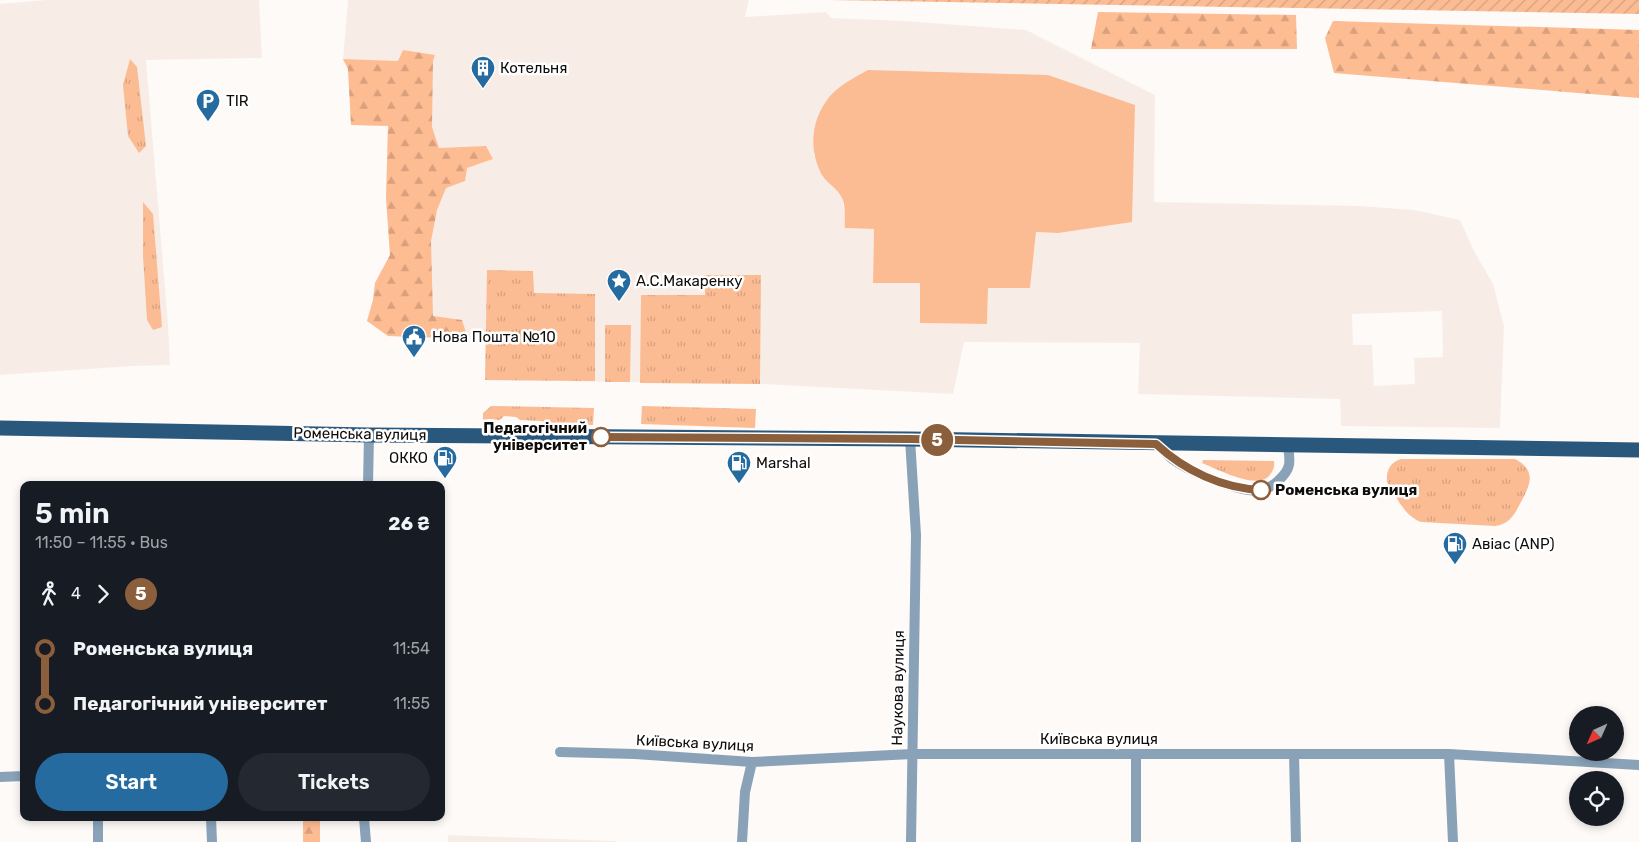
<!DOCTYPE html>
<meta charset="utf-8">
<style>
body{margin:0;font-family:Rubik,sans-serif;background:#242831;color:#f1f3f6;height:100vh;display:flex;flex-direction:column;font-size:19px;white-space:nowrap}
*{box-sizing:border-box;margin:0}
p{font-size:16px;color:#9ea1a6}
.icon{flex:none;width:28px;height:28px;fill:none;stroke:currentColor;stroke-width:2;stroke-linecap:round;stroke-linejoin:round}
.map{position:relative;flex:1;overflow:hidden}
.details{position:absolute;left:20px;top:481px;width:425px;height:340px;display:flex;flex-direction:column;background:#171b24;border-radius:10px;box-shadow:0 2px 8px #0003}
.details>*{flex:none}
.badge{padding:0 10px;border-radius:16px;font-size:18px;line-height:32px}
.needle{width:32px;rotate:225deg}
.controls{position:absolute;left:1569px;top:706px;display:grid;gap:10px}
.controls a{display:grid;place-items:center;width:55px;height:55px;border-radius:50%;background:#171b24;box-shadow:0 2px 8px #0003;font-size:25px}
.map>.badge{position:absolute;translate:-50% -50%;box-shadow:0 0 0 2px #fff}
.legs{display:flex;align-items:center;gap:8px;height:55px;padding:0 15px;font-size:16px}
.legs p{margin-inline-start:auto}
.summary{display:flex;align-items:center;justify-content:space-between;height:85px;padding:0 15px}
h1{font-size:28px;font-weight:600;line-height:38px}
.primary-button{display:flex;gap:10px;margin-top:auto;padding:10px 15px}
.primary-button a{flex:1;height:58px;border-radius:30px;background:#256b9f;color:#fff;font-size:20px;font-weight:600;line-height:58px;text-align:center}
.primary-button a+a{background:#242831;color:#f1f3f6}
ul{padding:0 15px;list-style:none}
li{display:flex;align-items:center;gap:18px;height:55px;font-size:19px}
li i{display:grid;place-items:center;width:8px;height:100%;margin:0 6px;background:currentColor}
li i::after{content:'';width:12px;height:12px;margin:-6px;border:4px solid;border-radius:50%;background:#171b24}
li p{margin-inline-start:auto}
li:first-child i{background:linear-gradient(#0000 50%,currentColor 0)}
li:last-child i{background:linear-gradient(currentColor 50%,#0000 0)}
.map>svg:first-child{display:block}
.built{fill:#f8ede6;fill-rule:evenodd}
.grass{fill:url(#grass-tufts)}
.forest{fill:url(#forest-firs)}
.garden{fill:url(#garden-furrows)}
.pitch{fill:#fbbc94}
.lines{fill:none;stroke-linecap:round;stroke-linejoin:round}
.street{stroke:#89a2b8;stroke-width:10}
.primary{stroke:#2a587d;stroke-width:15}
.line-1-casing{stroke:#fff;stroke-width:11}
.line-1{stroke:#8b5e3c;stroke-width:8}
.stop-1-dot{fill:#fff;stroke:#8b5e3c;stroke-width:2.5}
.labels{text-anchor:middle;stroke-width:5;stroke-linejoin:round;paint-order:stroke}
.poi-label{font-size:15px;fill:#0f0c0a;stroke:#fff;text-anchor:start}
.stop-label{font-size:15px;font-weight:bold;fill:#0f0c0a;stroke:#fff;text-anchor:end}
.street-label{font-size:15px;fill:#0f0c0a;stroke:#fff}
</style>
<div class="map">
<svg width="1639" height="842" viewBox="0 0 1639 842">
<defs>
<pattern id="grass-tufts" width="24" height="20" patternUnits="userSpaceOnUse" patternTransform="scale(1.25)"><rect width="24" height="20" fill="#fbbc94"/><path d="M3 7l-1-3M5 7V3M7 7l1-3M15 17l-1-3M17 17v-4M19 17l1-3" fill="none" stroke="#d6a07e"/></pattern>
<pattern id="forest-firs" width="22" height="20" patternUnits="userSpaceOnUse" patternTransform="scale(1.25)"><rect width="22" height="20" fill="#febc93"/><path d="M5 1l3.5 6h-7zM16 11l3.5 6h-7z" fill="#d8a07d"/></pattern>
<pattern id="garden-furrows" width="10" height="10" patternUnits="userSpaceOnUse" patternTransform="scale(1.25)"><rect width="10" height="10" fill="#fbbc94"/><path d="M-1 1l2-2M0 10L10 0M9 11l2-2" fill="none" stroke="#d6a07e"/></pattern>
</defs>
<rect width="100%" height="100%" fill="#fefaf8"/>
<path class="built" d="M46,0H259L262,58L146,60L168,324L170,365L132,366L0,375V4Z
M348,0H749L745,17L826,12L831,18L905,21L1026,30L1155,95L1154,202L1361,206L1414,210L1460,220L1474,251L1493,284L1504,326L1500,428L1341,426L1340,399L1138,394L1140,343L964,342L953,394L760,384L485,380L486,339L388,336L367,321L373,300L375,283L390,255L386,198L388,126L351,125L348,69L343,60ZM813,153L1058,233L1036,232L1030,288H988L987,324L921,323V283L873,282L874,229L845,228L843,198L823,176ZM1442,311L1443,357L1414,358L1415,384L1374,386L1372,345H1353L1352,314Z
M448,835L616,841V842H448Z"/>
<path class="grass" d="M130,59L137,67L146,146L139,153L128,136L123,85Z
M143,202L153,214L162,327L153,330L147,320L143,256Z
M487,270L533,271L534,293L595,294V381L485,380Z
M705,275H761L760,384L640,383L641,295H705Z
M605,325H631L630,382H605Z
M491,406L594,408L593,425H552L541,421L520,420L516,417L504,416L500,420L488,419L486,423L483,419V413Z
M642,406L756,409L755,428L641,424Z
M1401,459H1515C1536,470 1531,483 1522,500C1515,513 1511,524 1495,526L1421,522C1404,516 1396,496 1387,482C1386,471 1390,462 1401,459Z
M1203,460L1274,461C1275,467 1273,471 1269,476C1256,490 1217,469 1202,463Z"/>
<path class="forest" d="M1098,12L1296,15L1297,49H1091Z
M1333,21L1639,30V98L1334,73L1325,38Z
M403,50L435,55L433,61L432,127L439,148L486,146L493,159L467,168L465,181L446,188L437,210L431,241L433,316L462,320L468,339L388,336L367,321L373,300L375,283L390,255L386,198L388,126L351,125L348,69L343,59L398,61Z
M303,818H320V842H303Z"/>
<path class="garden" d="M829,0H1639V14Z"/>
<path class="pitch" d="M868,70L1048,75L1135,105L1132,222L1058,233L1036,232L1030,288H988L987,324L920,323V283H873L874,229L845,228C844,220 846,205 842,198C838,189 827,183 822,175C808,149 811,119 830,96C840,85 855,77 868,70Z"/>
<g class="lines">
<path class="street" d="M910,439L916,535L911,842
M1157,444C1161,448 1166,453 1170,457C1186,470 1243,495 1263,490C1269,488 1275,484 1279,480C1292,468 1290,461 1288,446
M368,485L369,435
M560,752L635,754L752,762L912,754H1449L1639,765
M1294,754L1296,842
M1449,754L1453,842
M0,777L24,776
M98,818V842
M211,818L212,842
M364,818L366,842
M742,842L745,792L752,762
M1136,842V754"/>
<path class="primary" d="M0,428L369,435L910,439L1639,450"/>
</g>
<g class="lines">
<defs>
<path id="line-1" d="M601,437L910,439L1156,444C1185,471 1222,488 1261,490"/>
</defs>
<use href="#line-1" class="line-1-casing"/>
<use href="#line-1" class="line-1"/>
</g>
<defs>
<symbol id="building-pin" viewBox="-11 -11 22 30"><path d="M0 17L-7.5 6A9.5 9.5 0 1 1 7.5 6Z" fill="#256b9f" stroke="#fff"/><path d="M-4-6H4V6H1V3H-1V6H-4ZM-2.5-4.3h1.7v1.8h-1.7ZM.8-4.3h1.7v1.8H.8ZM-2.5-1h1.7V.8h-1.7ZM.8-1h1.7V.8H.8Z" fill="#fff"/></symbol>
<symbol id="parking-pin" viewBox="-11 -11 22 30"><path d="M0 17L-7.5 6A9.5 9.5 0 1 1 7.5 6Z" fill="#256b9f" stroke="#fff"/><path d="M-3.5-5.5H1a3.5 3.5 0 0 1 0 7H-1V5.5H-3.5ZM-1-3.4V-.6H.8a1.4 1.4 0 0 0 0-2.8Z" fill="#fff"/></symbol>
<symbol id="sight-pin" viewBox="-11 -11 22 30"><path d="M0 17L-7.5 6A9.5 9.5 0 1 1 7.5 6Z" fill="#256b9f" stroke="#fff"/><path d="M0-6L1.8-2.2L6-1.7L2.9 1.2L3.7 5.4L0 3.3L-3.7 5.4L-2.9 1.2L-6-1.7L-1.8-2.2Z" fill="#fff"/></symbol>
<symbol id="civic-pin" viewBox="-11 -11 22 30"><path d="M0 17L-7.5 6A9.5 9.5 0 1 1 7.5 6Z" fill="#256b9f" stroke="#fff"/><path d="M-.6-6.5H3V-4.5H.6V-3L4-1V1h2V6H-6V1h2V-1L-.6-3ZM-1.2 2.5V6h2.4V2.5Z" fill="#fff"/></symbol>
<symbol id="fuel-pin" viewBox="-11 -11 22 30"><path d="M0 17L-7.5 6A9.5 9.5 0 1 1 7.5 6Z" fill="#256b9f" stroke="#fff"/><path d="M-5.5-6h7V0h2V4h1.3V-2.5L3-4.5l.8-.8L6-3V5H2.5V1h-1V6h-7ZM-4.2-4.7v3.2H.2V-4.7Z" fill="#fff"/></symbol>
</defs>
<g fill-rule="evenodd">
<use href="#building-pin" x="469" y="54" width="28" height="38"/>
<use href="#parking-pin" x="194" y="87" width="28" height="38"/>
<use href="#sight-pin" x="605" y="267" width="28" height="38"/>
<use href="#civic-pin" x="400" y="323" width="28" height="38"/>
<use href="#fuel-pin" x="431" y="444" width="28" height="38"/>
<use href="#fuel-pin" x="725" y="449" width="28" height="38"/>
<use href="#fuel-pin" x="1441" y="530" width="28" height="38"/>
</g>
<g class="stop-1-dot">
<circle cx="601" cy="437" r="9"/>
<circle cx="1261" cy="490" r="9"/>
</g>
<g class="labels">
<g class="poi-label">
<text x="500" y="73">Котельня</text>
<text x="226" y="106">TIR</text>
<text x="636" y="286">А.С.Макаренку</text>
<text x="432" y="342">Нова Пошта №10</text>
<text x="428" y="463" text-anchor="end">ОККО</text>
<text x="756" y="468">Marshal</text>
<text x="1472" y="549">Авіас (ANP)</text>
</g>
<g class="stop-label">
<text x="587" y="433">Педагогічний<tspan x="587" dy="17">університет</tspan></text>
<text x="1275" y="495" text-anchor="start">Роменська вулиця</text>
</g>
<g class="street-label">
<text transform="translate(360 434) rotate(1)" y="5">Роменська вулиця</text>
<text transform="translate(898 688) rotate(-89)" y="5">Наукова вулиця</text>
<text x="1099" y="744">Київська вулиця</text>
<text transform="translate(695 743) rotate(3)" y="5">Київська вулиця</text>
</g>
</g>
</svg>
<div class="controls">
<a><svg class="needle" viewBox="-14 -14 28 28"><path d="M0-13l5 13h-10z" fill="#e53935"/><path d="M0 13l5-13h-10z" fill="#9ea1a6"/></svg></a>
<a><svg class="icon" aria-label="locate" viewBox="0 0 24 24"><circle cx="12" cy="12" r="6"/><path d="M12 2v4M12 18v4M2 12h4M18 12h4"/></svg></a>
</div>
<b class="badge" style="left:937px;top:440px;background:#8b5e3c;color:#fff">5</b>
<section class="details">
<div class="summary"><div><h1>5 min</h1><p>11:50 – 11:55 · Bus</p></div><b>26 ₴</b></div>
<div class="legs"><svg class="icon" aria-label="walk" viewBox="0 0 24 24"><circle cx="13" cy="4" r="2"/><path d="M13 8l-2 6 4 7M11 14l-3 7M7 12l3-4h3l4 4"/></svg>4<svg class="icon" aria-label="forward" viewBox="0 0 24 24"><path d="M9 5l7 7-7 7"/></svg><b class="badge" style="background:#8b5e3c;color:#fff">5</b></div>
<ul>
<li><i style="color:#8b5e3c"></i><b>Роменська вулиця</b><p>11:54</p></li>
<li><i style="color:#8b5e3c"></i><b>Педагогічний університет</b><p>11:55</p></li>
</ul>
<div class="primary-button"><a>Start</a><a>Tickets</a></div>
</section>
</div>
